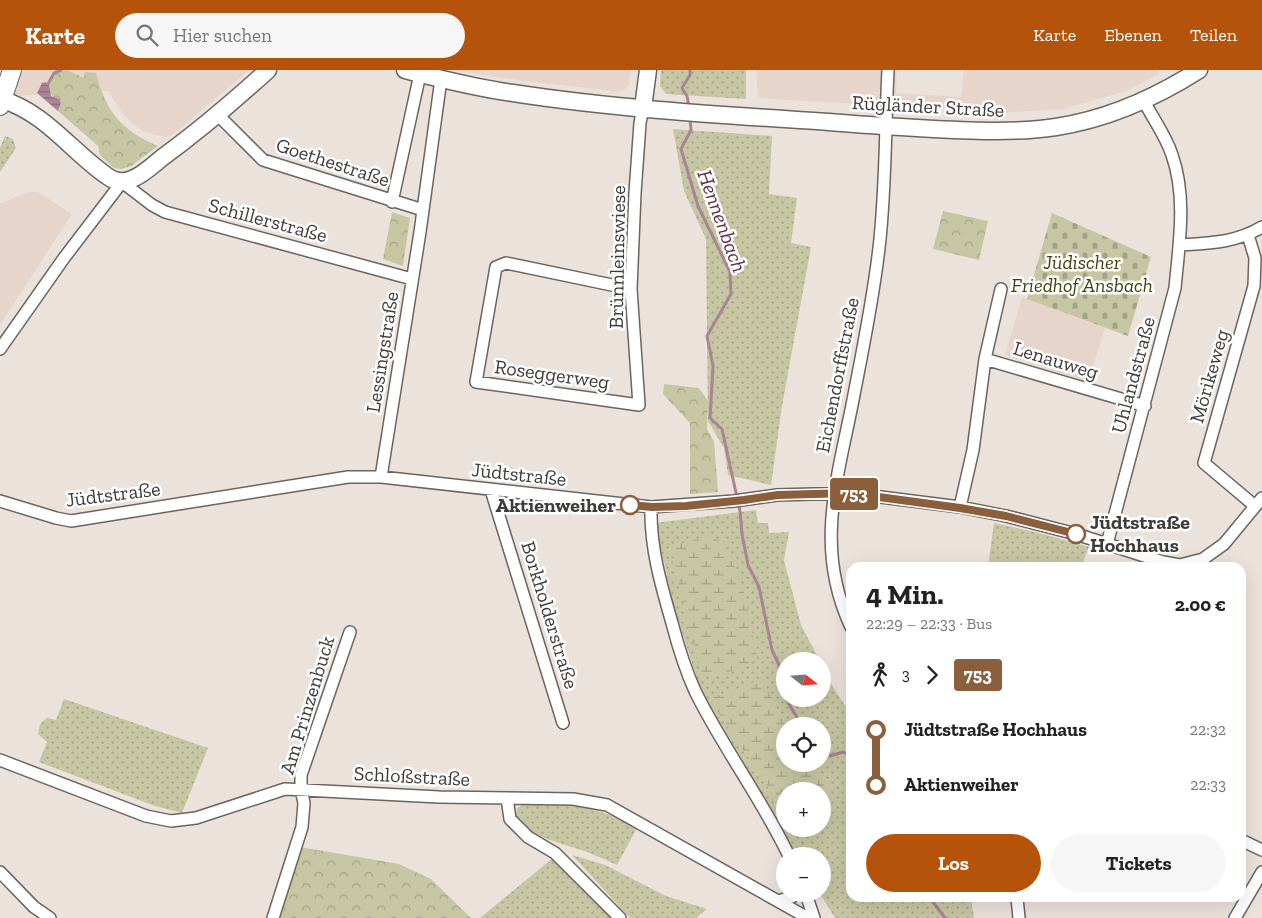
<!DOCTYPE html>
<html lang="de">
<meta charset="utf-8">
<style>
body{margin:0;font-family:"Zilla Slab",serif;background:#f6f6f6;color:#222;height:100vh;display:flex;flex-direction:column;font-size:19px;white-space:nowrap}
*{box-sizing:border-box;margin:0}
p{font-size:16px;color:#767676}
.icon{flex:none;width:28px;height:28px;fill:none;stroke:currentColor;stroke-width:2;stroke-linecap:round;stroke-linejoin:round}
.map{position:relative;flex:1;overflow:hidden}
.details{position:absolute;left:846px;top:492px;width:400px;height:340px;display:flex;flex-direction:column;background:#fff;border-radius:15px;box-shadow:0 5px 20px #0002}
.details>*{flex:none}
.badge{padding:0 10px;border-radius:4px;font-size:18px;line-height:32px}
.needle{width:32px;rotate:107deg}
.buttons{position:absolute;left:776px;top:582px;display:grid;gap:10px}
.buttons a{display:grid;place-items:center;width:55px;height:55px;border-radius:50%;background:#fff;box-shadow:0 5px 20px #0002;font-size:25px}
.map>.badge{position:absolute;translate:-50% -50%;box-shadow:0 0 0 2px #fff}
.legs{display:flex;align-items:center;gap:8px;height:55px;padding:0 20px;font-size:16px}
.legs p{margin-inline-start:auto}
.overview{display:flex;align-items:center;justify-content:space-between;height:85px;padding:0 20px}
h1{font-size:28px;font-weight:700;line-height:38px}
.action{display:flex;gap:10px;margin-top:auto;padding:10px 20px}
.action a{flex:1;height:58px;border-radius:30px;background:#b45309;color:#fff;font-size:20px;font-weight:700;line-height:58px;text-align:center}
.action a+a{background:#f6f6f6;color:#222}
ul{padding:0 20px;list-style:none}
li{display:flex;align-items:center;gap:18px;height:55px;font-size:19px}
li i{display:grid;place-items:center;width:8px;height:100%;margin:0 6px;background:currentColor}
li i::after{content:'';width:12px;height:12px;margin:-6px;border:4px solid;border-radius:50%;background:#fff}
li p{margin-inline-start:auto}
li:first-child i{background:linear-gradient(#0000 50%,currentColor 0)}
li:last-child i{background:linear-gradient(currentColor 50%,#0000 0)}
header{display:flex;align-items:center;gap:30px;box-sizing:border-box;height:70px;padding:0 25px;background:#b45309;color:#fff}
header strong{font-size:24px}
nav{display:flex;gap:28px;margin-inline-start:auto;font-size:18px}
.search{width:350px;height:45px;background:#f6f6f6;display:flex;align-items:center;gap:12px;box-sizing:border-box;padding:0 18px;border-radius:28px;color:#767676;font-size:19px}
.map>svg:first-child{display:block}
.built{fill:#e7d5cc}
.grass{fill:url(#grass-dots);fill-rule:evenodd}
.wetland{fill:url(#wetland-marsh)}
.cemetery{fill:url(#cemetery-stones)}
.park{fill:url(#park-crowns)}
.water{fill:url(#water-rules)}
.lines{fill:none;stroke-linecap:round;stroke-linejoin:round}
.stream{stroke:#aa8494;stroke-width:3}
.street-casing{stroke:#6c645f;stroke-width:14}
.secondary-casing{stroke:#6c645f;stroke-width:19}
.primary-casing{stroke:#6c645f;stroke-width:20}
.street{stroke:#fff;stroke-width:11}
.secondary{stroke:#fff;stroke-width:16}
.primary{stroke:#fff;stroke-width:18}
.line-1-casing{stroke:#fff;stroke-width:11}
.line-1{stroke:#8b5e3c;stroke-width:8}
.stop-1-dot{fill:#fff;stroke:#8b5e3c;stroke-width:2.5}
.labels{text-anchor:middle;stroke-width:5;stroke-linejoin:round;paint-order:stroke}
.street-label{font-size:20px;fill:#3f3b39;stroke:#fff}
.park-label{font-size:20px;font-style:italic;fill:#434012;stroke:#fff}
.stop-label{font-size:20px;font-weight:bold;fill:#3f3b39;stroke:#fff;text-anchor:end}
.water-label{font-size:21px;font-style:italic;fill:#622f47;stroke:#fff}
</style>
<header>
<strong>Karte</strong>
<div class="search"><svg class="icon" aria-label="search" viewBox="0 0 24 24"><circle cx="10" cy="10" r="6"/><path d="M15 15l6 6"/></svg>Hier suchen</div>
<nav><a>Karte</a><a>Ebenen</a><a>Teilen</a></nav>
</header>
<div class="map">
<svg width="1262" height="848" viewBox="0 0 1262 848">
<defs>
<pattern id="grass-dots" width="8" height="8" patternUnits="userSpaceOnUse" patternTransform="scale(1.25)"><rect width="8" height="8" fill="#c7c6a3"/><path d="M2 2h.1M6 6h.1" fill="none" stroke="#a3a286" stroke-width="1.8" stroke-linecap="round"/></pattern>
<pattern id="wetland-marsh" width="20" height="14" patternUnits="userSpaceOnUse" patternTransform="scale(1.25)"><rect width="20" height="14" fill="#c7c6a3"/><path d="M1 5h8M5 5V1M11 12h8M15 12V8" fill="none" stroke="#a3a286"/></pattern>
<pattern id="cemetery-stones" width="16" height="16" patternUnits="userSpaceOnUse" patternTransform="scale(1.25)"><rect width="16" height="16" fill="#c7c6a3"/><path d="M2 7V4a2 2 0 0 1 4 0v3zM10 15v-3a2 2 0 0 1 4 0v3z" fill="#a3a286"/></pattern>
<pattern id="park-crowns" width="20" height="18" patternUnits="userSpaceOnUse" patternTransform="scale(1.25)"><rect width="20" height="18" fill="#c7c6a3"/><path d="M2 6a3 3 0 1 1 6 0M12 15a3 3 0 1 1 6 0" fill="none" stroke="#a3a286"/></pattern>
<pattern id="water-rules" width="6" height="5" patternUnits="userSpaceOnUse" patternTransform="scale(1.25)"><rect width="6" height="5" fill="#aa8494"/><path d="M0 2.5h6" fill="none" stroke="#8c6d7a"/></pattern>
</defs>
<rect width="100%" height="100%" fill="#ece2dc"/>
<path class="built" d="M23,0H249L174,64L166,67L153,65L139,59L122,43L108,21L14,26Z
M453,0H631L629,16L620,22L501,8Z
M756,0H897L896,23L961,27L964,0H1158L1159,4L1126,21L1063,39L1000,43L758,28Z
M27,122H38L72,144L0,255V134Z
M1022,227L1105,258L1088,312L1005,285Z"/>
<path class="grass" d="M661,0H746V29L666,24L660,16Z
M673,59L772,66L769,124L797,128L791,173L811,177L782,336L771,415L728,405L724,378L708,351L706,169L684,121Z
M5,66L13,69L16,78L0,102V78Z
M756,440L758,453H768L769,463L789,462L784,490L801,555L820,591H785V629H822L823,596L834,619L851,644V828H971L974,848H835L820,824H822V786H797L704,630L674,537L655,453ZM785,656H822V694H785ZM785,721H822V759H785Z
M994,453L1039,463L1089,477L1081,497H988Z
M64,629L208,678L182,743L155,736L39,692L47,672L38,664L40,654L47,648L56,650Z
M523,733L585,737L616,747L637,758L617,795C606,790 595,785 584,781C564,774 526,766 515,746L517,739Z
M572,785L605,795L666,826L707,839L696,848H630Z
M554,787L612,848H480Z"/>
<path class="wetland" d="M708,466L726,473L746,529L757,588L733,601L702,607L669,477Z
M762,609L786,656H785V694H812L830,719L823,724L822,721H785V743L709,629Z"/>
<path class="cemetery" d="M1052,143L1151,187L1128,266L1027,229Z"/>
<path class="park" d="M67,0L84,8L85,2L96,3C106,42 121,60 158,76L131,96L122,99L114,98L100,85L98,76L58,41L60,37L57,28C46,25 48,11 55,4C58,0 63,1 67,0Z
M943,141L988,151L979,190L933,179Z
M392,142L410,148L403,196L383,189Z
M664,314L699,318L708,331L707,359L714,372L718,422L690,424V353L663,324Z
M300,777L399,794L431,809L471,848H279Z"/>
<path class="water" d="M45,12L49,15L51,26L59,29L61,33L58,41L37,23L42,13Z"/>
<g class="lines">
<path class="stream" d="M48,14L54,3L61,0
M689,37L687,26L682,18L690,5V0
M690,49L691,60L681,79L698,136L730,202L731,224L707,266L713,296L710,348L722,359L740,441L742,464L748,495L759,517L772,580L781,599L780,618L785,627
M786,629L798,649L805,656
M822,672L830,686L843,682L851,686
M930,828L945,848"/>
<defs>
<path id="street" d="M218,45L263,90L423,140
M392,132L420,4
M1248,165L1255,188L1254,216L1204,393L1255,436
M1179,175C1210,173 1235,173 1262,157
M631,219L506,193L496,197L476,312L639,335L631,219L635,123L640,53L643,38
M0,279L64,188L122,112L152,135L165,142L412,209
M985,289L1145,336
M381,407L420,162L441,9
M491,420L563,653
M0,431L56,448L71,451L348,407H381L651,437L734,431L777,425L849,423L960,437L1006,446L1076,464L1163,492L1180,495L1203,489L1224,474L1262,428
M651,437C650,477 661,515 672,553C678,576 685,599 695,621C723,678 762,729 789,786
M960,437L973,380L985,289L1001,219
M1107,474L1175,218C1179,175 1187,127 1172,85C1166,66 1153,49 1144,31
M851,557C815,480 836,414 852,335C862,283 873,231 879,178C886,119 885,59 888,0
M0,690L146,746L171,751L196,748L285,719L439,727L573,729L607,735L808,848
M507,728L510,749L528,767L555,783L620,848
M1241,770L1262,780
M0,802L34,837L50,848
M806,824L814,848
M1017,828L1019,848
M778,831L792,827L794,824
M273,848L302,757L304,733L301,719V705L350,562
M1235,848L1262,802"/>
<path id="secondary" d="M405,0C441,9 476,18 513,23C617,39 723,45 829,52C864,55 899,57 934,59C975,61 1016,63 1056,57C1108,49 1155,28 1199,0
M0,29C45,42 71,81 107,106C115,112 123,113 132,109C143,105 154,94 163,87C200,60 234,31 268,0
M643,38L648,0"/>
<path id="primary" d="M0,36L12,0"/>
</defs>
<use href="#street" class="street-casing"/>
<use href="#secondary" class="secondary-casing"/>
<use href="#primary" class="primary-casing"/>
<use href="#street" class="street"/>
<use href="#secondary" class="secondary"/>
<use href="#primary" class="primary"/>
</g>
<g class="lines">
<defs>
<path id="line-1" d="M630,435L652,437L686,436L744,430L778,425L849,423L960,438L1006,446L1076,464"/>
</defs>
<use href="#line-1" class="line-1-casing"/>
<use href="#line-1" class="line-1"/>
</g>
<g class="stop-1-dot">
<circle cx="630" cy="435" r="9"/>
<circle cx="1076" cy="464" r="9"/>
</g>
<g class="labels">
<g class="street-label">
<text transform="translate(928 36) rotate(3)" y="7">Rügländer Straße</text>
<text transform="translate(333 92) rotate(18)" y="7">Goethestraße</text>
<text transform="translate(268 150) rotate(15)" y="7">Schillerstraße</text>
<text transform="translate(617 187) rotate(-89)" y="7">Brünnleinswiese</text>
<text transform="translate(382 282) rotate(-81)" y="7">Lessingstraße</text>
<text transform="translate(1056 290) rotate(17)" y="7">Lenauweg</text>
<text transform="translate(552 304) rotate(8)" y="7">Roseggerweg</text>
<text transform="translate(837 305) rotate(-79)" y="7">Eichendorffstraße</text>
<text transform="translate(1133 305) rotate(-75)" y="7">Uhlandstraße</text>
<text transform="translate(1209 306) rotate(-74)" y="7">Mörikeweg</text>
<text transform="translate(519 404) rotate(6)" y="7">Jüdtstraße</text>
<text transform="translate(113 424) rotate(-7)" y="7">Jüdtstraße</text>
<text transform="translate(550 545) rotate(73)" y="7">Borkholderstraße</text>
<text transform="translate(307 635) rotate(-73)" y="7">Am Prinzenbuck</text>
<text transform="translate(412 706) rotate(3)" y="7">Schloßstraße</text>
</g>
<g class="park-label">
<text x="1082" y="199">Jüdischer<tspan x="1082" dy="23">Friedhof Ansbach</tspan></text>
</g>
<g class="stop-label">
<text x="616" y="442">Aktienweiher</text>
<text x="1090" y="459" text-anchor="start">Jüdtstraße<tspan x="1090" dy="23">Hochhaus</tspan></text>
</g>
<g class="water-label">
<text transform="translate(722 151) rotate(70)" y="7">Hennenbach</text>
</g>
</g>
</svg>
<div class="buttons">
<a><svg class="needle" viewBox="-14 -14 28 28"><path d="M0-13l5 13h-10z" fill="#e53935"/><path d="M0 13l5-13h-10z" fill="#767676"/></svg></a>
<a><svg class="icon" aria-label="locate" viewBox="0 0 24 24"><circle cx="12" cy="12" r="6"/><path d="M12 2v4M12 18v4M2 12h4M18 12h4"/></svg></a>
<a>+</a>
<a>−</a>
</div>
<b class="badge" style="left:854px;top:424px;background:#8b5e3c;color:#fff">753</b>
<section class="details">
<div class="overview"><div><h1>4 Min.</h1><p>22:29 – 22:33 · Bus</p></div><b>2.00 €</b></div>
<div class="legs"><svg class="icon" aria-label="walk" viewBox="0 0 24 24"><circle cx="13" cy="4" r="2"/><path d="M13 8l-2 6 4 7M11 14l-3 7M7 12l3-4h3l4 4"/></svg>3<svg class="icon" aria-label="forward" viewBox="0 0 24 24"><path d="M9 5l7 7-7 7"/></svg><b class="badge" style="background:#8b5e3c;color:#fff">753</b></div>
<ul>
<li><i style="color:#8b5e3c"></i><b>Jüdtstraße Hochhaus</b><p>22:32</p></li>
<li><i style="color:#8b5e3c"></i><b>Aktienweiher</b><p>22:33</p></li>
</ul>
<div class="action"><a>Los</a><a>Tickets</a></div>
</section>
</div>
